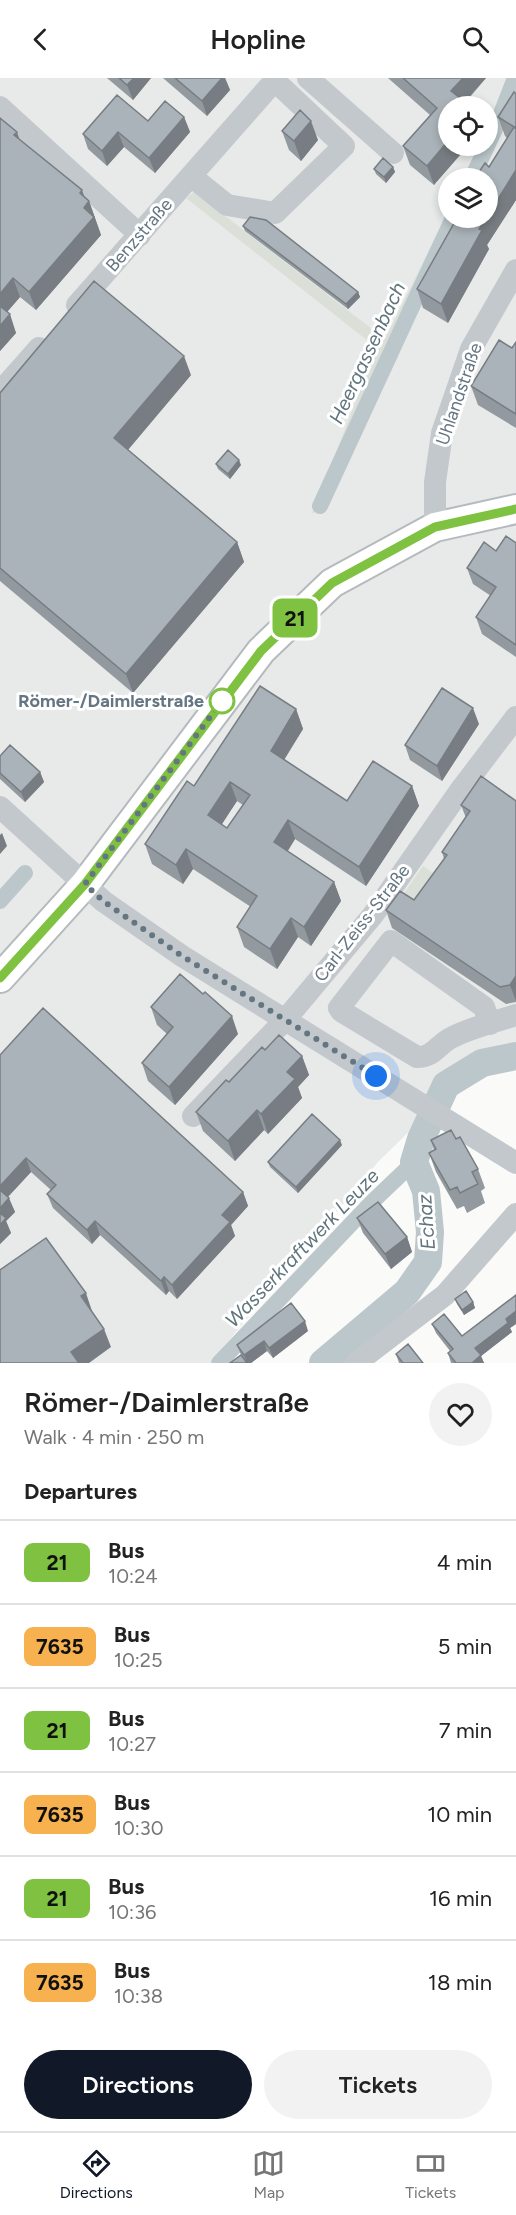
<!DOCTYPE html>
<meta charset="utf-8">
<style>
body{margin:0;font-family:Figtree,sans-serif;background:#f2f2f2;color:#222;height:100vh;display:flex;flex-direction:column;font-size:22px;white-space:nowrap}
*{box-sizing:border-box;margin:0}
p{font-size:20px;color:#767676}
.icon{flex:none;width:33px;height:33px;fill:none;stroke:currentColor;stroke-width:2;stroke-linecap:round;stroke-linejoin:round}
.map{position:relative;height:1285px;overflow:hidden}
.details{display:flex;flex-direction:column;background:#fff;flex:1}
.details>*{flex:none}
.badge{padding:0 12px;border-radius:9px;font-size:21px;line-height:39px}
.fabs{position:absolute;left:438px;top:18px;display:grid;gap:12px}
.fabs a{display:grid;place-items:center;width:60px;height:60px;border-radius:50%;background:#fff;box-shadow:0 3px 9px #0003;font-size:30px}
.you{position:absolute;width:30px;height:30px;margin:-15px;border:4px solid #fff;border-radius:50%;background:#1a73e8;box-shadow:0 0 0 9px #1a73e833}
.map>.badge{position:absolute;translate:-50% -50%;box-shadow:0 0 0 3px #fff}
h2{padding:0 24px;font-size:22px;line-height:54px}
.round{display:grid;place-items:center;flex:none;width:63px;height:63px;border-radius:32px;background:#f2f2f2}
.summary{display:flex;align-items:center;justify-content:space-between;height:102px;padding:0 24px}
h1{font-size:28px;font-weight:600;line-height:45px}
.action{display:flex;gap:12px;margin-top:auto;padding:12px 24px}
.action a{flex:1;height:69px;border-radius:36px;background:#111827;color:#fff;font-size:24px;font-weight:600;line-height:69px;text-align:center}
.action a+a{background:#f2f2f2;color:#222}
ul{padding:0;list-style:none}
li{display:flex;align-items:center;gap:18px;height:84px;padding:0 24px;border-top:2px solid #e0e0e0}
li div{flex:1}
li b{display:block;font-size:22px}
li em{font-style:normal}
li .badge{min-width:66px;font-weight:700;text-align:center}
header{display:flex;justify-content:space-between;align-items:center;height:78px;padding:0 24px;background:#fff;font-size:27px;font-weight:600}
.tab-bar{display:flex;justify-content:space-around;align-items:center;height:84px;border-top:2px solid #e0e0e0;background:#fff;font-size:16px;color:#767676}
.tab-bar a{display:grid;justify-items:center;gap:3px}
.tab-bar .current{color:#111827}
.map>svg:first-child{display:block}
.built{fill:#e8e9e9;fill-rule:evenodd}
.green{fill:#dadfd7}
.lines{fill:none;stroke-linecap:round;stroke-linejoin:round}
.canal{stroke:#bbc7cb;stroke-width:16}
.river{stroke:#bbc7cb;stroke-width:28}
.major-casing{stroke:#b5babe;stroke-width:32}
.minor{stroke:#c3c8cc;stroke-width:22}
.major{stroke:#fff;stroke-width:28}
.wall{fill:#929a9f;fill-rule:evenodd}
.shaded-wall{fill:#777d82}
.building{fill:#aab3b9;stroke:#777d82;stroke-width:1.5;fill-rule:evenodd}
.line-casing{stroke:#fff;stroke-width:14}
.line{stroke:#7fc241;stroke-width:9}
.walk{stroke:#657683;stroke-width:6;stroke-dasharray:0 10.8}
.stop-dot{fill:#fff;stroke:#7fc241;stroke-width:3}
.labels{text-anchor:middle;stroke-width:6;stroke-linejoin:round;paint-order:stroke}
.street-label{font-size:18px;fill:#657683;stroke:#fff}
.stop-label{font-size:18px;font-weight:bold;fill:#657683;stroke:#fff;text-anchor:end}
.water-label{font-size:20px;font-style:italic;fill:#60757c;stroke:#fff}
</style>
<header><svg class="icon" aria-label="back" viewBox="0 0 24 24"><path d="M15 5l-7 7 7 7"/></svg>Hopline<svg class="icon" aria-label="search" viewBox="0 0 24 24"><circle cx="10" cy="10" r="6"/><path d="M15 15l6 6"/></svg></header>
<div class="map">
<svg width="516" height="1285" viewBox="0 0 516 1285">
<rect width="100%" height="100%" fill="#fafaf8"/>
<path class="built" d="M0,0H516V967L472,992L378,1084L210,1285H0ZM448,28H488V68H448ZM448,100H488V140H448Z"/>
<path class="green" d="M508,0H516C516,34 494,70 480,100H465L481,68H488V55Z
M194,114L385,261L448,134V140H461L324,433L312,435L377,270L186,120Z
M423,788L446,804L425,834L402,818Z"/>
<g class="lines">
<path class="canal" d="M472,100L495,51L515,0
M320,428L453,140
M0,823L25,795
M219,1285L371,1125L414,1084"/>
<path class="river" d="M323,1285L407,1214L428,1184L430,1154L426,1113L414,1084L421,1061L446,1007L482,985L516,978"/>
<defs>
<path id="major" d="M0,900L85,806L261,573L332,505L435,449L516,431"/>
</defs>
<use href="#major" class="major-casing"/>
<path class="minor" d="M308,0L393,75
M0,29L140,157
M191,98L227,127L275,135L344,68L275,3
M77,227L277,0
M0,314L39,270
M435,449V404L442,355L471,271L516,192
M0,729L103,823L182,878L516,1085
M490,946L484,929L391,863L339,930L341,933L417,979C433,979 436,969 449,961C468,950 495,944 516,937
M193,1038L285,942L373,837L459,714L516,639
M356,1285L445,1217L516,1136"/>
<use href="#major" class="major"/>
</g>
<path class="wall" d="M107,0H151L133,22Z
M163,0H225L230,12L207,38Z
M388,0H486L465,25L434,107L410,87L403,68L430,37Z
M516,16V122L487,167L489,171L448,245L423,230L417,211L507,60L505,58L498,39Z
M184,39L190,54L155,95L124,69L107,88L88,71L83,56L148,43Z
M282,53L318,62L301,83L289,72Z
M20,62L89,123L101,157L36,232L20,219L7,234L16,255L0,273Z
M393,89L395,94L386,105L376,96L374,91Z
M243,148L358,214L360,219L348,231L245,153Z
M516,264V350L478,327L471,308L512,270Z
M191,297L128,372L237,464L244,484L133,615L0,503V315Z
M216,386L241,387L230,401L218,391Z
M516,465V579L482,556L476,539L491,518L473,506L467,490L496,473Z
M296,631L303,651L284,681L347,723L412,708L419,728L366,808L295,761L288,773L334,804L341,823L311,868L298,859L277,891L244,869L237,849L251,829L193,791L183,806L152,786L145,766L194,708ZM237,723L243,727L227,750L221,746Z
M479,646L442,703L410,682L405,667Z
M0,678L40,694L44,704L25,724L0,701Z
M516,723V924L506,926L392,850L386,832L414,822L444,781L442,774L466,740L461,727Z
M151,929L238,956L175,1027L148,1003L142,985L167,956L157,947Z
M265,972L302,978L309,997L298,1009L302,1020L268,1056L264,1052L235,1083L203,1053L196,1034Z
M0,977L243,1114L248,1128L231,1147L235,1158L177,1221L169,1213L166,1217L100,1157L92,1166L53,1130L47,1116L51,1112L31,1094L8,1119L15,1134L6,1143L11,1155L0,1166Z
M431,1062L478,1091L485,1110L481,1113L485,1125L467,1135L464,1128L457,1131L436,1094L429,1075L434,1072Z
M342,1067L298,1115L270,1089L268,1084Z
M357,1140L407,1159L412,1174L391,1191L363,1155Z
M516,1217V1246L510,1250L512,1254L481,1278L484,1285H451L448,1275L450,1273L436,1255L432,1246L462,1258Z
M455,1221L473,1224L475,1230L464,1237L457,1226Z
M308,1253L273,1280L267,1273L251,1285H231L241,1277L237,1267Z
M396,1276L423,1285H399Z"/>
<path class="shaded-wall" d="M134,0H151L133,22L127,7Z
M222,0H225L230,12L207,38L202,23Z
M463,0H486L461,28L451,13Z
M184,39L190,54L155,95L149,80Z
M311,43L318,62L301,83L294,63Z
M17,54L23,72L14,57Z
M118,54L124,69L107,88L102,73Z
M448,63V68H468L434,107L427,88Z
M393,89L395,94L386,105L384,99Z
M516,92V122L487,167L489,171L448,245L441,226L479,151L486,140H488V137Z
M82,112L87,126L89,123L101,157L36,232L29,214L84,130L80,115Z
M13,200L20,219L1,241L0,238V216Z
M358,214L360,219L348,231L346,226Z
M10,236L16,255L0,273V248Z
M184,278L191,297L121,380L114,360Z
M239,382L241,387L230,401L228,396Z
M237,464L244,484L133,615L126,596Z
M473,630L479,646L442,703L437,688Z
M296,631L303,651L278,692L271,673Z
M40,694L44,704L25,724L21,714Z
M230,704L237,723L215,757L208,737Z
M412,708L419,728L366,808L359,789Z
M288,742L295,761L281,783L274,764Z
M2,755L7,768L0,776V757Z
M186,771L193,791L183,806L176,787Z
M334,804L341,823L311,868L304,849Z
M291,840L298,859L277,891L270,871Z
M516,898V923L510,907Z
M232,938L238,956L175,1027L169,1009Z
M302,978L309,997L298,1009L302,1020L268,1056L261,1036L287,994Z
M257,1032L264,1052L235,1083L228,1063Z
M340,1062L342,1067L298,1115L296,1109Z
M26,1080L31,1094L3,1124L0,1115V1108Z
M243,1114L248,1128L231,1147L235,1158L177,1221L172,1207L222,1137Z
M9,1120L15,1134L6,1143L11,1155L0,1166V1130Z
M95,1143L100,1157L92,1166L87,1152Z
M407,1159L412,1174L391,1191L385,1176Z
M164,1199L169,1213L166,1217L161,1203Z
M86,1215L92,1233L87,1236L81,1218Z
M473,1224L475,1230L464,1237L462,1232Z
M516,1233V1246L510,1250L512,1254L481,1278L484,1285H472L475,1270L506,1241Z
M305,1243L308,1253L273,1280L269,1270Z
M104,1251L111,1269L89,1285H75L71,1274Z
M264,1263L267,1273L251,1285H247L244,1277Z"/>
<path class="building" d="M119,0H134L127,7Z
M175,0H222L202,23Z
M403,0H463L451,13L470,28H448V63L427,88L403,68L437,30Z
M514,14L516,16V50L498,39Z
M117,17L148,43L165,23L184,39L149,80L118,54L102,73L83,56Z
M300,32L311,43L294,63L282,53Z
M0,40L17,54L14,57L82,112L80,115L89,123L84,130L94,139L29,214L13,200L0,216Z
M514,49L516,51V92L488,137V100H475L485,85L489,89Z
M383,80L393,89L384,99L374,91Z
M250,139L266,142L358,214L346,226L243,148Z
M457,140H486L479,151L482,152L441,226L417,211Z
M94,203L184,278L114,360L237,464L126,596L0,490V315Z
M0,228L10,236L0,248Z
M499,262L512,270L516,264V336L471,308Z
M228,372L239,382L228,396L216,386Z
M506,458L516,465V567L476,539L496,509L467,490L484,464L496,473Z
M260,608L296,631L271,673L347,723L373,683L412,708L359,789L288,742L274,764L334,804L304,849L291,840L270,871L237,849L257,818L186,771L176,787L145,766L187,703L194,708ZM230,704L250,717L227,750L208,737Z
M442,610L473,630L437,688L405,667Z
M10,667L40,694L21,714L0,695V678Z
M481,698L516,723V898L510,907L500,909L386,832L400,813L414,822L447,777L442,774L470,733L461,727Z
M180,896L203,916L205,914L232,938L169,1009L142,985L173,949L151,929Z
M43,930L243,1114L222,1137L230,1144L172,1207L164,1199L161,1203L95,1143L87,1152L47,1116L56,1107L26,1080L0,1108V977Z
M279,957L302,978L287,994L295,1001L261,1036L257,1032L228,1063L196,1034L226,1002L229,1004L262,969L265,972Z
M312,1036L340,1062L296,1109L268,1084Z
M451,1052L456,1061L460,1059L478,1091L472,1094L478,1106L460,1115L457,1109L450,1112L429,1075L436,1071L431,1062Z
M0,1112L9,1120L0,1130Z
M378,1124L407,1159L385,1176L357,1140Z
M0,1135L6,1140L0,1147Z
M46,1160L86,1215L81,1218L104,1251L71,1274L79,1285H0V1192Z
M466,1213L473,1224L462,1232L455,1221Z
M516,1217V1233L506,1241L508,1245L475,1270L481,1277L472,1285H456L448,1275L453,1271L432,1246L444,1236L462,1258Z
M291,1225L305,1243L269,1270L264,1263L244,1277L237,1267Z
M408,1266L423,1285H403L396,1276Z
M241,1277L247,1285H230Z"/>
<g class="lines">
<defs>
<path id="line" d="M0,900L85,806L261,573L332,505L435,449L516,431"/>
</defs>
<use href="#line" class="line-casing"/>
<use href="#line" class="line"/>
<path class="walk" d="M222,623L85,806L103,823L182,878L376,998"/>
</g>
<circle class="stop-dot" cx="222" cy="623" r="12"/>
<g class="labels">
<g class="street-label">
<text transform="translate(139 157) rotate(-49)" y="6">Benzstraße</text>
<text transform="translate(459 316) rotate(-71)" y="6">Uhlandstraße</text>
<text transform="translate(362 845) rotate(-52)" y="6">Carl-Zeiss-Straße</text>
</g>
<g class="stop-label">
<text x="204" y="629">Römer-/Daimlerstraße</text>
</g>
<g class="water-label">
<text transform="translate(367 275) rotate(-65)" y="7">Heergassenbach</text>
<text transform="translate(426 1144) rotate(-94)" y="7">Echaz</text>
<text transform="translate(302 1170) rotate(-46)" y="7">Wasserkraftwerk Leuze</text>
</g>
</g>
</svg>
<div class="fabs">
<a><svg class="icon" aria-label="locate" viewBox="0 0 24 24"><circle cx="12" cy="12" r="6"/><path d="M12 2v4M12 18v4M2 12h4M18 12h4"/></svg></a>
<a><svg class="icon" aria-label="layers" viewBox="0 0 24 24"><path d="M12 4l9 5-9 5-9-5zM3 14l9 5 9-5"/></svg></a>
</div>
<div class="you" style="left:376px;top:998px"></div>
<b class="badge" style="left:295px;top:540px;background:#7fc241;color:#111">21</b>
</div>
<section class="details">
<div class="summary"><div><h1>Römer-/Daimlerstraße</h1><p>Walk · 4 min · 250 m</p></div><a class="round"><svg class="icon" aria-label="heart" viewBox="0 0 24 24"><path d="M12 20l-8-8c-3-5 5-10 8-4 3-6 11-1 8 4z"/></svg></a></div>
<h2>Departures</h2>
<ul>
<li><span class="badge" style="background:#7fc241;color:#111">21</span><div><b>Bus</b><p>10:24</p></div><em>4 min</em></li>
<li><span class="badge" style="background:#f7b24f;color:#111">7635</span><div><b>Bus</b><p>10:25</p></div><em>5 min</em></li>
<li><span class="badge" style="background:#7fc241;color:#111">21</span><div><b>Bus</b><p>10:27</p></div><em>7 min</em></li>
<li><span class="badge" style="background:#f7b24f;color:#111">7635</span><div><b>Bus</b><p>10:30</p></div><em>10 min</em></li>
<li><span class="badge" style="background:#7fc241;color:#111">21</span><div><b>Bus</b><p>10:36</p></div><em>16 min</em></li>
<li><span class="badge" style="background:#f7b24f;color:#111">7635</span><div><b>Bus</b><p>10:38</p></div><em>18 min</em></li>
</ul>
<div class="action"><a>Directions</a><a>Tickets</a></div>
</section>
<nav class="tab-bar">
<a class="current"><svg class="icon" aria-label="directions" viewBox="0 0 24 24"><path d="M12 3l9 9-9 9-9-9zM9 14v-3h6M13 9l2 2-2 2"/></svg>Directions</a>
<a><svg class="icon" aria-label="map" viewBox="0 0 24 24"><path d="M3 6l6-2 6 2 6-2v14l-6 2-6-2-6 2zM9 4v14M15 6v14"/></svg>Map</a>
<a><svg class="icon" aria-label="tickets" viewBox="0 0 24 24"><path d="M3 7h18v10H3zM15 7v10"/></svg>Tickets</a>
</nav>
